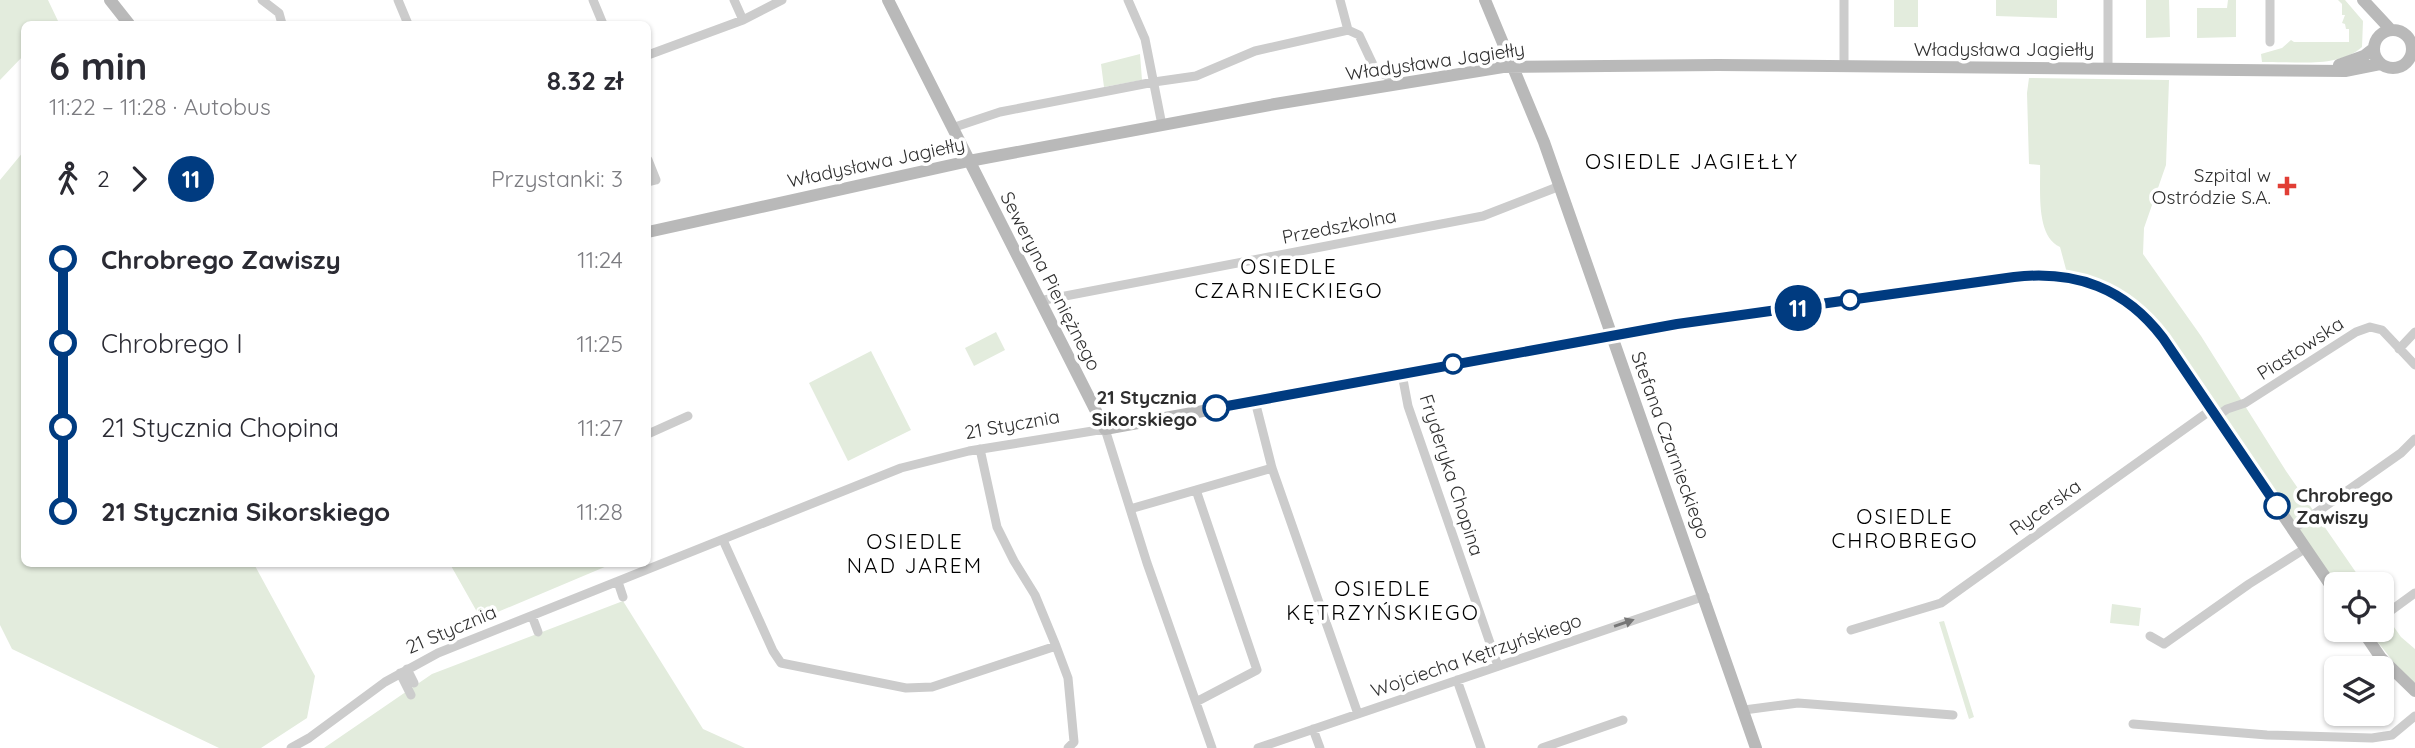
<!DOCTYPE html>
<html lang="pl">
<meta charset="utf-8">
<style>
body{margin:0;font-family:Quicksand,sans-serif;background:#f2f2f3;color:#2b2b33;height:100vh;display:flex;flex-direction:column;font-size:26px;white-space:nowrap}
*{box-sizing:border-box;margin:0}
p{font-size:23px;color:#7c7c81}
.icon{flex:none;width:38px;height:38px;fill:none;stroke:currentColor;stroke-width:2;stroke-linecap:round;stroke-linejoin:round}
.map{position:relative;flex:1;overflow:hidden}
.side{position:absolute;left:21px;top:21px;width:630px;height:546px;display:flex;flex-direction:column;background:#fff;border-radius:10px;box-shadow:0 2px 5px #0004}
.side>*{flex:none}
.badge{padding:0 14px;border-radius:23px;font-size:24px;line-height:46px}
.fabs{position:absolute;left:2324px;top:572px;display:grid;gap:14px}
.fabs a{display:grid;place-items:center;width:70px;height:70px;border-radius:10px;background:#fff;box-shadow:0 2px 5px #0004;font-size:35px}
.map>.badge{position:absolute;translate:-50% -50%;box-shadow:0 0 0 4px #fff}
.legs{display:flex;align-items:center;gap:10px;height:77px;padding:0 28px;font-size:23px}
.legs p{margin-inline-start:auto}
.overview{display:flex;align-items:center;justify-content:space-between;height:119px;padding:0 28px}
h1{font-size:38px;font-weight:700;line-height:52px}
ul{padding:0 28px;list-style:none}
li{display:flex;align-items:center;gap:24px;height:84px;font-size:26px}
li i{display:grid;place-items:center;width:10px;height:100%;margin:0 9px;background:currentColor}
li i::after{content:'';width:18px;height:18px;margin:-9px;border:5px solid;border-radius:50%;background:#fff}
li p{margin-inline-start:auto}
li:first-child i{background:linear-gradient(#0000 50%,currentColor 0)}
li:last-child i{background:linear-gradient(currentColor 50%,#0000 0)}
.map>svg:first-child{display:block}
.green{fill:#e3ecdd}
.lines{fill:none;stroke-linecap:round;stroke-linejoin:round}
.street{stroke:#ccc;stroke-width:9}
.secondary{stroke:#b9b9b9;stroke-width:12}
.oneway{fill:#767676}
.line-1-casing{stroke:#fff;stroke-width:16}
.line-1{stroke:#003b80;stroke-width:10}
.poi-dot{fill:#e13e35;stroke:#fff;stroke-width:2.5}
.stop-1-dot{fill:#fff;stroke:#003b80;stroke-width:3.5}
.labels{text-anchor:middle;stroke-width:7;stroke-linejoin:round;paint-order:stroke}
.street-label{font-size:19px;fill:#2f2f2f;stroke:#fff}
.poi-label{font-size:19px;fill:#2f2f2f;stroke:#fff;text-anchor:end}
.stop-label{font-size:19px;font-weight:bold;fill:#2f2f2f;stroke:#fff;text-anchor:end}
.neighbourhood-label{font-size:21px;letter-spacing:2px;fill:#000;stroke:#fff}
</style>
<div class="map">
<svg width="2415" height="748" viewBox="0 0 2415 748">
<rect width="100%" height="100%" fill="#fff"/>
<path class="green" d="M0,0H48L58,21L55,24H24V55L0,80Z
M1894,0H1918V27H1894Z
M1996,0H2057V18L1996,16Z
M2146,0H2169L2170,37L2146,38Z
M2228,0H2236V37L2197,38V8H2227Z
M2338,0H2345L2363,21L2362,47C2338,69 2292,61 2262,62L2261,54L2282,48L2291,40L2294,42H2349V29H2346L2345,24L2342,23L2345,15H2342V4Z
M1140,54L1142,80L1104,87L1101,64Z
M2029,78L2169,80L2166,165L2144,228L2143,254L2201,336L2286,471L2364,584H2336L2133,300L2104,283L2067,273L2060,247C2035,236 2041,188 2040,165L2029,164L2027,93Z
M24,151V564H254L315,676L307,718L261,748H219L12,649L0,625V180Z
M996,332L1005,350L974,366L965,348Z
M871,351L911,430L848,461L809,383Z
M450,564H605L607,566L481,619Z
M623,601L703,729L745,748H324L432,674Z
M2112,604L2141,608L2139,626L2110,623Z
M2382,610L2401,637L2415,649V683L2405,676L2368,630H2382Z
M1944,621L1974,717L1969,719L1939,622Z"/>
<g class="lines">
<path class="street" d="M262,0L279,13L282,24
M398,0L408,24
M593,0L603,24
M734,0L743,20
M1128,0L1145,39L1162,125
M2108,0V69
M2270,0V42
M1348,30L1359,35L1376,71L1401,82
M648,55L743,20L782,0
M1844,67V0
M952,128L1000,112L1154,82L1196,76L1255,51L1348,30L1340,0
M648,160L656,180L648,182
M1039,301L1483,216L1560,186
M2399,349L2415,332
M1402,374L1408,406L1498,666
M1255,401L1272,468L1358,714
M2216,417L2227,409L2245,403L2356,332L2370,327L2382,330L2415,365
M648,434L688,416
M1130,509L1272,468
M2293,529L2401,453L2415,439
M723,540L773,651L781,663L906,688L932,687L1056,646L1035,595L1014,561L997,527L980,449
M618,582L623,597
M532,616L538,632
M2382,617L2415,593
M1851,630L1941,603L2211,410
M2150,636L2164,644L2249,584L2306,548
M1056,646L1068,678L1074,742L1068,748
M407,669L414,683
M400,673L411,695
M1457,680L1481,748
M1196,702L1257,670L1196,490
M1744,710L1798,703L1953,715
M2133,724L2267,735L2372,738L2392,735L2415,716
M1313,729L1320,748
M291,748L309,738L385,682L438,653L901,468L969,451L1105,429L1147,563L1212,748
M1258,748L1705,596
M1542,748L1623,720"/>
<path class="secondary" d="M110,0L129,24
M888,0L1105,429L1677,324L2013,277C2069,270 2116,286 2155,327L2336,593
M1485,0L1544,142L1756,748
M2363,0L2391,30
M2374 49a19 19 0 1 1 38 0a19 19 0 1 1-38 0Z
M2339,65L2364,56L2373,49
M648,232L969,161L1275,104L1503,67L1718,65L2345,71L2380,64
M2362,630L2381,658L2415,691"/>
</g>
<defs><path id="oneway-solid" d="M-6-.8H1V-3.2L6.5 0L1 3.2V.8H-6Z" transform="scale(1.75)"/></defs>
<use class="oneway" href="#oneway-solid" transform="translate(1624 623) rotate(-19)"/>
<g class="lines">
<defs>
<path id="line-1" d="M1216,408L1677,324L2014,277C2076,270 2125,288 2163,338L2277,506"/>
</defs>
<use href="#line-1" class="line-1-casing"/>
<use href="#line-1" class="line-1"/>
</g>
<path class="poi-dot" d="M2283.5 175.5h7v7h7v7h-7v7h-7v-7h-7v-7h7z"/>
<g class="stop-1-dot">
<circle cx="1850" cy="300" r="9"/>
<circle cx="1453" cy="364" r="9"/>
<circle cx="1216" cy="408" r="12"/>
<circle cx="2277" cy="506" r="12"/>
</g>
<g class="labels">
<g class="street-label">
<text x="2004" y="56">Władysława Jagiełły</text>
<text transform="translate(1435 61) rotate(-8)" y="7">Władysława Jagiełły</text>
<text transform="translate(876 162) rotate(-12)" y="7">Władysława Jagiełły</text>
<text transform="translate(1339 226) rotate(-11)" y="7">Przedszkolna</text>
<text transform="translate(1051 281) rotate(63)" y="7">Seweryna Pieniężnego</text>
<text transform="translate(2300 348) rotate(-33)" y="7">Piastowska</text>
<text transform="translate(1012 424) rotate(-10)" y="7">21 Stycznia</text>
<text transform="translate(1671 445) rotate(70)" y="7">Stefana Czarnieckiego</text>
<text transform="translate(1452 475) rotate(72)" y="7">Fryderyka Chopina</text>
<text transform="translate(2045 507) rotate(-35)" y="7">Rycerska</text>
<text transform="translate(451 629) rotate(-23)" y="7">21 Stycznia</text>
<text transform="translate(1476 655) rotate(-19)" y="7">Wojciecha Kętrzyńskiego</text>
</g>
<g class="poi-label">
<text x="2271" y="182">Szpital w<tspan x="2271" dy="22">Ostródzie S.A.</tspan></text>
</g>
<g class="stop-label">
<text x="1197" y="404">21 Stycznia<tspan x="1197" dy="22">Sikorskiego</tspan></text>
<text x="2296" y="502" text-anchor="start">Chrobrego<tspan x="2296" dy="22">Zawiszy</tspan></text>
</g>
<g class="neighbourhood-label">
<text x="1692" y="169">OSIEDLE JAGIEŁŁY</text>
<text x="1289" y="274">OSIEDLE<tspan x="1289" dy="24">CZARNIECKIEGO</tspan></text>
<text x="1905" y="524">OSIEDLE<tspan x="1905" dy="24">CHROBREGO</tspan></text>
<text x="915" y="549">OSIEDLE<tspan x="915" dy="24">NAD JAREM</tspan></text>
<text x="1383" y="596">OSIEDLE<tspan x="1383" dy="24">KĘTRZYŃSKIEGO</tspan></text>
</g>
</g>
</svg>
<div class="fabs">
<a><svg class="icon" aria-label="locate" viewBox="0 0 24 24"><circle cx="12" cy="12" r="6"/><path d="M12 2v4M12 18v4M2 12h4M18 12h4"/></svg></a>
<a><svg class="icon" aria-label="layers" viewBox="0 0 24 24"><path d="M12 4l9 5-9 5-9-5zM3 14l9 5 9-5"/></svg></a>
</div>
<b class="badge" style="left:1798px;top:308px;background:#003b80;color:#fff">11</b>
<section class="side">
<div class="overview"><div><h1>6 min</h1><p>11:22 – 11:28 · Autobus</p></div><b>8.32 zł</b></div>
<div class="legs"><svg class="icon" aria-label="walk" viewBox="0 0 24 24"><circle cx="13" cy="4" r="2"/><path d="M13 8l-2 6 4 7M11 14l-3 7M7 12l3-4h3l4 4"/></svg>2<svg class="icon" aria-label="forward" viewBox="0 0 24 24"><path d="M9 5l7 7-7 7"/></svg><b class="badge" style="background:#003b80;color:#fff">11</b><p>Przystanki: 3</p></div>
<ul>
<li><i style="color:#003b80"></i><b>Chrobrego Zawiszy</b><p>11:24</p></li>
<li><i style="color:#003b80"></i><span>Chrobrego I</span><p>11:25</p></li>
<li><i style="color:#003b80"></i><span>21 Stycznia Chopina</span><p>11:27</p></li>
<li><i style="color:#003b80"></i><b>21 Stycznia Sikorskiego</b><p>11:28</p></li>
</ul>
</section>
</div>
